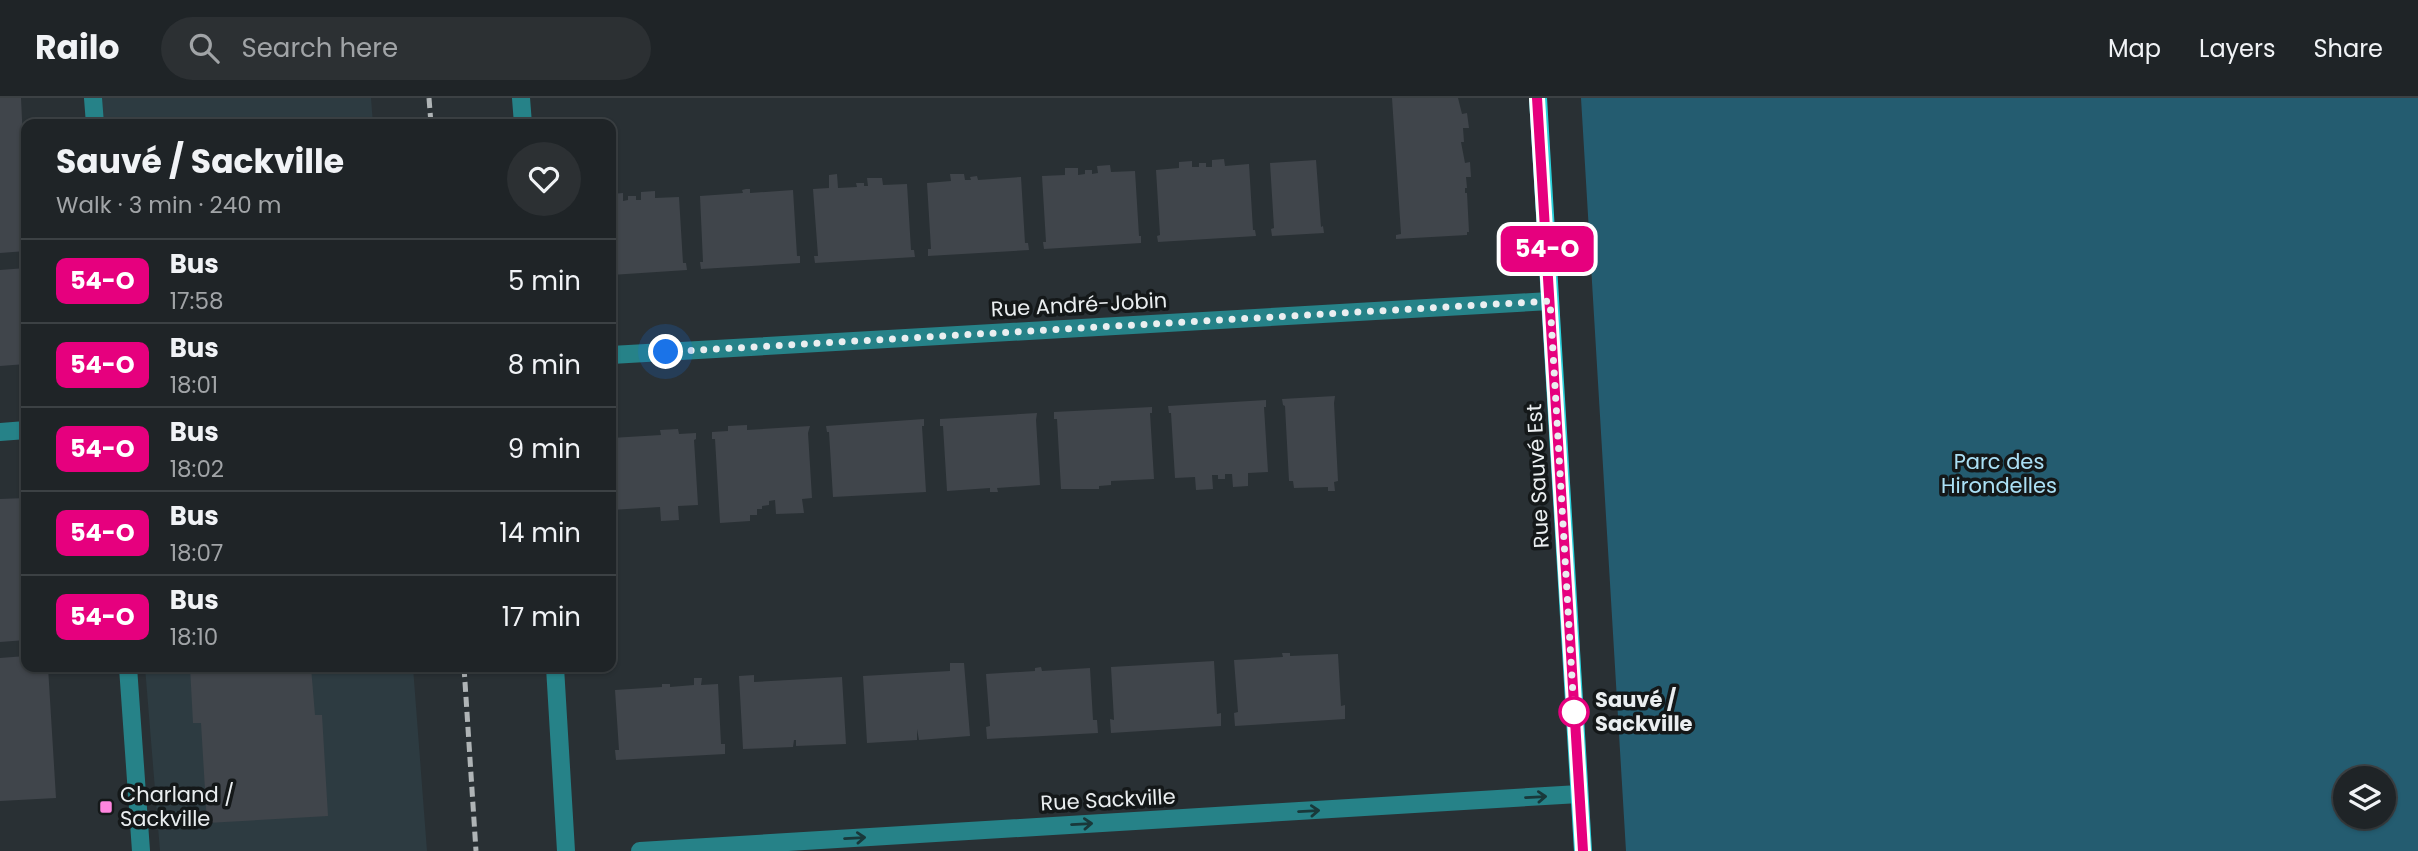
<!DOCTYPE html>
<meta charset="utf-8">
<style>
body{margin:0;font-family:Poppins,sans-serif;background:#2c3033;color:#f1f3f6;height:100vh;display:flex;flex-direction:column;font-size:26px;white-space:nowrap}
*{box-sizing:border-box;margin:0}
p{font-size:23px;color:#a1a4a7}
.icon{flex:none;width:38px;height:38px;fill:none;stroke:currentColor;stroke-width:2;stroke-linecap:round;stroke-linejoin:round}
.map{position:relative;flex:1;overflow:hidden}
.side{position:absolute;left:21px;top:21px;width:595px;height:553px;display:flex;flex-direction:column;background:#1f2427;border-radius:14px;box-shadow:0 2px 5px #0004,0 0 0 2px #3c4144}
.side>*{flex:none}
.badge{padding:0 14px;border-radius:10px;font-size:24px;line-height:46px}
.fabs{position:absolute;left:2333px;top:668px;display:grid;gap:14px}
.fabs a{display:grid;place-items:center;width:63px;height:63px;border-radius:50%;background:#1f2427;box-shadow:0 2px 5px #0004,0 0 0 2px #3c4144;font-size:35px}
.you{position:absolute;width:35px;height:35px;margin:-18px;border:5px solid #fff;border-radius:50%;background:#1a73e8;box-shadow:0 0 0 10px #1a73e833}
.map>.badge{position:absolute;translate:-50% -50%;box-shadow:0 0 0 4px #fff}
.round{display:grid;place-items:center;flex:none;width:74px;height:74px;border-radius:37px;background:#2c3033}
.headline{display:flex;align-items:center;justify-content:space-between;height:119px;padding:0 35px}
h1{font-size:33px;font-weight:700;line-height:52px}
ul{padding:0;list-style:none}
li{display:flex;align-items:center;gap:21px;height:84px;padding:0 35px;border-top:2px solid #3c4144}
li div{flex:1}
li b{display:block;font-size:26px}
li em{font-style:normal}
li .badge{min-width:77px;font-weight:700;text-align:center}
header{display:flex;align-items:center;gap:42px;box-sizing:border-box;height:98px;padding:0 35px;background:#1f2427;border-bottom:2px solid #3c4144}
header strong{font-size:33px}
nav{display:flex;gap:38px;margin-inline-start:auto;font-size:24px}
.search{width:490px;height:63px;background:#2c3033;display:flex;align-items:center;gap:18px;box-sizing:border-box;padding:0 24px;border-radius:38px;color:#a1a4a7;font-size:26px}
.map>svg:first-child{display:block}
.built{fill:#2d3b41}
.green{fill:#245c70;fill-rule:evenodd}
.building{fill:#40454b}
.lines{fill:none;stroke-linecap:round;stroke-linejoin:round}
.minor{stroke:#268288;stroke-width:18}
.major{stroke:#2acfd9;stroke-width:18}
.rail{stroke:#afb4b6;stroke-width:5;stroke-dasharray:10 5;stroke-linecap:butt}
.oneway{stroke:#19383a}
.line-casing{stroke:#fff;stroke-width:16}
.line{stroke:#e6007e;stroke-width:10}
.walk{stroke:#eaeef0;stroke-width:7;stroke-dasharray:0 12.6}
.stop-dot{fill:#fff;stroke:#e6007e;stroke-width:3.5}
.poi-dot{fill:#ff85df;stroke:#141819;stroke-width:2.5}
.labels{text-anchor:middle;stroke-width:7;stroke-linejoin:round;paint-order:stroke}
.street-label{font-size:21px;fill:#eaeef0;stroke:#141819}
.park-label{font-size:21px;fill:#abe0f5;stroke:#141819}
.stop-label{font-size:21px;font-weight:bold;fill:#eaeef0;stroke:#141819;text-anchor:start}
.poi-label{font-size:21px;fill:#eaeef0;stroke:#141819;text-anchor:start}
</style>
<header>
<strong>Railo</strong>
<div class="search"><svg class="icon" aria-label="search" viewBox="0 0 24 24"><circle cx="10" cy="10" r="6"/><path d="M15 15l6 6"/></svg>Search here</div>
<nav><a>Map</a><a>Layers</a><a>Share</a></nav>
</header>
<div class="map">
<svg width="2418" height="753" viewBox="0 0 2418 753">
<rect width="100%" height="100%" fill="#293034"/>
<path class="built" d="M98,0H371L373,26H100Z
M145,569H413L427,753H160Z"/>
<path class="green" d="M1581,0H2418V753H1626ZM2345,681H2384V719H2345Z"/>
<path class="building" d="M0,0H21L26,108H20L21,133H26V153L0,155Z
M1392,0H1458L1462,16L1467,15L1469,30H1463L1464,44H1461L1465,65L1470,64L1471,79H1466L1467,90H1465V95H1467L1469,134H1467V137L1396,141V137L1401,136Z
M1224,61L1225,68L1249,66L1253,132H1255L1256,138L1158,144L1157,138L1160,137L1156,72L1179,70V64L1192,63V69H1199V65H1206V69H1212V62Z
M1316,62L1321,129L1323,128L1324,135L1272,138L1271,131L1274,130L1270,65Z
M1110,67L1111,74L1135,73L1139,138H1141V145L1044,151L1043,144H1046L1042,78L1065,77V70H1078V77L1085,76V72H1092V76L1098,75L1097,68Z
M837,76L838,90L857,89L856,85H864V88H868L867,80H882L883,87L907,86L911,152H914L915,159L815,165L814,158H818L813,91L829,90V77Z
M950,76H964L965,82H971L970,79L977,78L978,82L1021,79L1025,145H1028L1029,152L928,158V151H931L927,85L951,83Z
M746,91H750V95L793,92L797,158H800V165L701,171L700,164H703L700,98L743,95L742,92Z
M655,93V100L679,99L683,165H686L687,172L611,177V96L623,95V103L628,102V98H636V102H641V94Z
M26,170V266L0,268V172Z
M1335,298L1334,305L1338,383L1334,384L1335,393H1328V389L1294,390L1293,383H1289L1285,308L1283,307L1282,301Z
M1266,302V309H1264L1268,374L1248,375V388L1233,389L1232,376H1225V381H1218V377H1212L1213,391L1196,392L1195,379L1175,380L1171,315H1169L1168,308Z
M1152,309V315H1150L1154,381L1111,383V387L1099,388V391H1061L1057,321H1054V314Z
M1037,315L1036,322L1040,387L997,390L998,394H990V390L947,393L943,328H940V321Z
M924,321V328H922L926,394L833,399L829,334H827L826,328Z
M747,327V332L810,328L808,335L812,400L802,401L804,415L776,416L775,402L769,403V407L762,408V411H757V417H750V423L720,425L715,341H712V334L728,333V328Z
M678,331L679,336L696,335V341L694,342L698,407L678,408L679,422L661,423L660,409L611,412V340L661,337L660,332Z
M26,400V542L0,544V401Z
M1282,555H1290V558L1338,556L1341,608L1345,607V621L1235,628L1234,615L1238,614L1234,562L1283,559Z
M26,558V569H48L56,700L0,703V560Z
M1214,563L1217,616L1221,615V628L1111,635L1110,621L1114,622L1111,569Z
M950,565H964L970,638L919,642L917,631V642L867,645L863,578L950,573Z
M190,569H311L315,617H322L328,718L207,725L201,625H193Z
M1041,569L1042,573L1090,570L1093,622H1097L1098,635L987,641L986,629L990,628L986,576L1035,573V570Z
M754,577V584L842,579L846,646L796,648V642H794L793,649L743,651L739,578Z
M694,580H702L701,587L718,586L721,646H725V656L616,662L615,652H619L615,592L662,589V586H670V589L694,587Z"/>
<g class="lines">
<path class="minor" d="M93,0L95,26
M521,0L523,26
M611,257L1550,203
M0,334L26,332
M128,569L141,753
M555,569L566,753
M640,753L1579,696"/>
<path class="major" d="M1538,0L1583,753"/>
<path class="rail" d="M429,0L431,26
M464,569L476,753"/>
</g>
<defs><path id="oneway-shaft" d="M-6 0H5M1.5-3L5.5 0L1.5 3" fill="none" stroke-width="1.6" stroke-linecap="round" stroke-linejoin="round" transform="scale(1.75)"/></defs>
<g class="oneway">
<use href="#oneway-shaft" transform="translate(1536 699) rotate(-3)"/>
<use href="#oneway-shaft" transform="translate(1309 713) rotate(-3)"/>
<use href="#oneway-shaft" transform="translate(1082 726) rotate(-3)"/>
<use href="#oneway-shaft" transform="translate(855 740) rotate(-3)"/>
</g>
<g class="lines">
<defs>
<path id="line" d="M1537,0L1583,753"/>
</defs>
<use href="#line" class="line-casing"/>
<use href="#line" class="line"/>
<path class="walk" d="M666,254L1550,203L1574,614"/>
</g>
<circle class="stop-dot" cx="1574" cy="614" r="14"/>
<rect class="poi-dot" x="99" y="702" width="14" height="14" rx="3.5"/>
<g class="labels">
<g class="street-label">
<text transform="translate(1079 207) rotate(-3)" y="7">Rue André-Jobin</text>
<text transform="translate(1538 378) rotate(-93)" y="7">Rue Sauvé Est</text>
<text transform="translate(1108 702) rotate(-3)" y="7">Rue Sackville</text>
</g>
<g class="park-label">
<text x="1999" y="371">Parc des<tspan x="1999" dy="24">Hirondelles</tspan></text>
</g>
<g class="stop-label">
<text x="1595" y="609">Sauvé /<tspan x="1595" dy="24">Sackville</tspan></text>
</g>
<g class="poi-label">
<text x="120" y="704">Charland /<tspan x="120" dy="24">Sackville</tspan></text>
</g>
</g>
</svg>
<div class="fabs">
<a><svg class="icon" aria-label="layers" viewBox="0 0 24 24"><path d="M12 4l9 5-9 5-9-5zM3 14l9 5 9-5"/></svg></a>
</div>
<div class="you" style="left:666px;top:254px"></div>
<b class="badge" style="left:1547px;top:151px;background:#e6007e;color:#fff">54-O</b>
<section class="side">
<div class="headline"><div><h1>Sauvé / Sackville</h1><p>Walk · 3 min · 240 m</p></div><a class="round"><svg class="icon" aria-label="heart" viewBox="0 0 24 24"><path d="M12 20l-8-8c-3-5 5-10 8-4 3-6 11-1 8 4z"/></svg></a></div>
<ul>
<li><span class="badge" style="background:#e6007e;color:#fff">54-O</span><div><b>Bus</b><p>17:58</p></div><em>5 min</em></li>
<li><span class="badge" style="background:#e6007e;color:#fff">54-O</span><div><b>Bus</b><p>18:01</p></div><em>8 min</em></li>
<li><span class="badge" style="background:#e6007e;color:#fff">54-O</span><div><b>Bus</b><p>18:02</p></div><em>9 min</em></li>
<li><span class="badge" style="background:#e6007e;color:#fff">54-O</span><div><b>Bus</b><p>18:07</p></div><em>14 min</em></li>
<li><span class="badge" style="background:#e6007e;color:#fff">54-O</span><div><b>Bus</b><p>18:10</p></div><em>17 min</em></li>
</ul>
</section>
</div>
